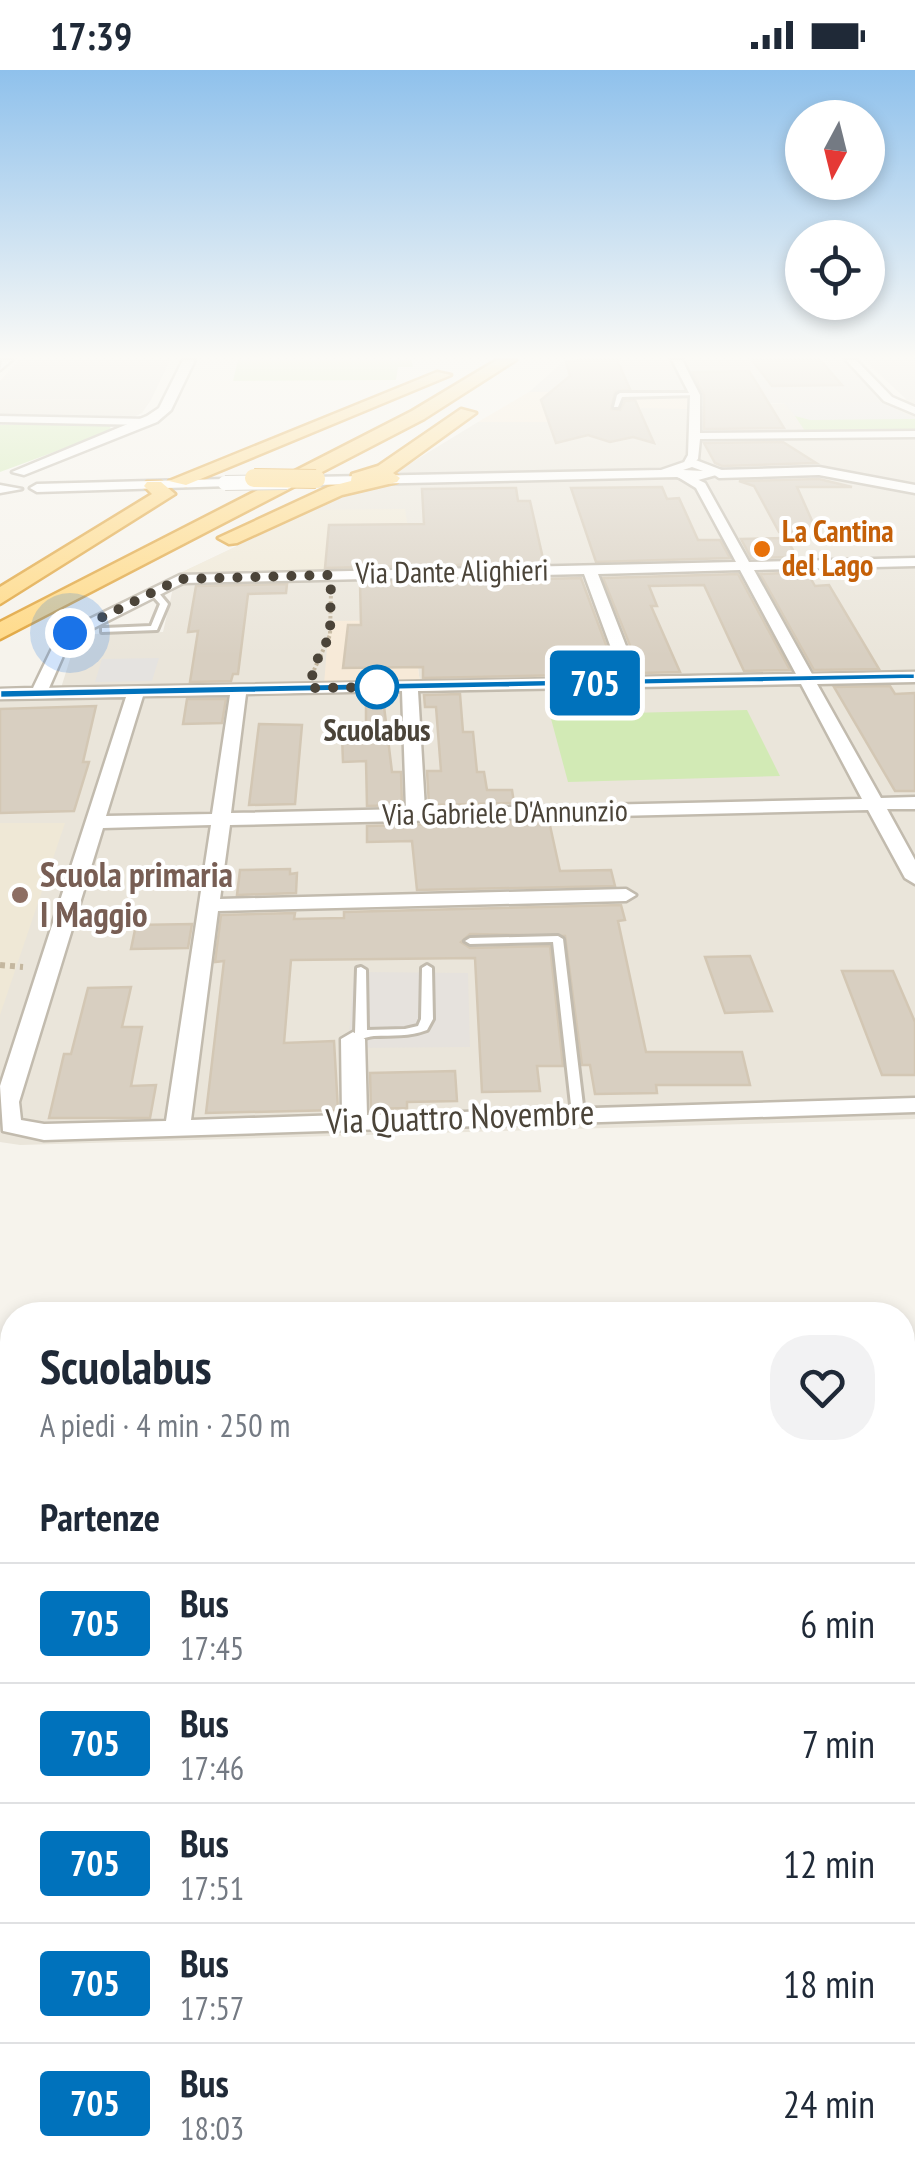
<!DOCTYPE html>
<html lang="it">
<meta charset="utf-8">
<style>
body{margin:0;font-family:"PT Sans Narrow",sans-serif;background:#f2f2f3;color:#1f2937;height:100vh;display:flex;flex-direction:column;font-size:38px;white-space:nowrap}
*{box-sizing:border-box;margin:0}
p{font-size:32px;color:#747a83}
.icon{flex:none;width:55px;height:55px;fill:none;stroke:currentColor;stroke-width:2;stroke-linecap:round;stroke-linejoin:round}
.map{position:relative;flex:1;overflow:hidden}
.details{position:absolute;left:0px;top:1232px;width:915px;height:882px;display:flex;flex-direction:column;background:#fff;border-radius:40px 40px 0 0;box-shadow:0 5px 15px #0003}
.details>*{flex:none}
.badge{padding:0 20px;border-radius:8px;font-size:35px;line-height:65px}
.needle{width:65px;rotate:187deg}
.tools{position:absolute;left:785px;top:30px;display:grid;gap:20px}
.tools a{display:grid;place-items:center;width:100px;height:100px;border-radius:50%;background:#fff;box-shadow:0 5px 15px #0003;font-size:50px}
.you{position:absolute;width:50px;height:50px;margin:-25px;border:8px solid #fff;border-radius:50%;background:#1a73e8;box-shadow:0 0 0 15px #1a73e833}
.map>.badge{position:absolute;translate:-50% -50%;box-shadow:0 0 0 5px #fff}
h2{padding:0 40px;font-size:38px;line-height:90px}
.round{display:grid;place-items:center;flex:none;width:105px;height:105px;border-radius:40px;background:#f2f2f3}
.head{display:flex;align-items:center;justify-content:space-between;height:170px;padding:0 40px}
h1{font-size:48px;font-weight:700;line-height:75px}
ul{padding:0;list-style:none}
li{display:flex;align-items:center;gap:30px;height:120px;padding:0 40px;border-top:2px solid #e0e1e3}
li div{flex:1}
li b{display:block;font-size:38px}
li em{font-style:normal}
li .badge{min-width:110px;font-weight:700;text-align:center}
.status{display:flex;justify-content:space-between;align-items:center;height:70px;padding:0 50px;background:#fff;direction:ltr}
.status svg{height:28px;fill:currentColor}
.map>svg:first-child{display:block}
.residential{fill:#eae5da}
.commercial{fill:#f7ead8}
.industrial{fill:#e6e2dd}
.education{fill:#efe8d6}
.green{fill:#d2eab5}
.parking{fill:#e5e3e0}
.building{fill:#d8cfc1;stroke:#d3c7b4;stroke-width:2.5}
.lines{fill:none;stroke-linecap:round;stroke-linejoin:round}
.service-casing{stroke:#c2bbae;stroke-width:6}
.minor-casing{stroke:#c2bbae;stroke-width:5}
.tertiary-casing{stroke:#c2bbae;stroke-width:5}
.trunk-casing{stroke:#e0a43c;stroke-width:5}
.path-far2{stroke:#c4b79f;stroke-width:4;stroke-dasharray:2.5 2.5;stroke-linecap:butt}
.path-far1{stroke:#c4b79f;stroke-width:6;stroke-dasharray:5 5;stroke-linecap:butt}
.path{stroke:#c4b79f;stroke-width:8;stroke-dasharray:6 6;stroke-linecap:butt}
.service{fill:#fff;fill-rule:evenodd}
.minor{fill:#fff;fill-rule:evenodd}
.tertiary{fill:#fff;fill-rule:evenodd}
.trunk{fill:#ffd985;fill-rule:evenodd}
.tertiary-bridge-casing{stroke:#c2bbae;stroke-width:16;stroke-linecap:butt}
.trunk-bridge-casing{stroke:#e0a43c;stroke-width:20;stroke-linecap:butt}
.tertiary-bridge{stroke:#fff;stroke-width:14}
.trunk-bridge{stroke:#ffd985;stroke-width:18}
.line{fill:#0072bc;stroke:#fff;stroke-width:2.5}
.walk{stroke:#4b4439;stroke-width:10;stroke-dasharray:0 18}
.food-dot{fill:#e8710a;stroke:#fff;stroke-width:4}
.stop-dot{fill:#fff;stroke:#0072bc;stroke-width:5}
.education-dot{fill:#8d6e63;stroke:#fff;stroke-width:4}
.labels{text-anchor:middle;stroke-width:8;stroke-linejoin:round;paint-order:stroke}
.far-food-label{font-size:30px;font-weight:bold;fill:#c56008;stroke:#fff;text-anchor:start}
.far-street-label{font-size:30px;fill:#4b4439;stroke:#fff}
.far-stop-label{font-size:30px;font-weight:bold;fill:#4b4439;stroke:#fff}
.education-label{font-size:35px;font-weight:bold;fill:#785e54;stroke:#fff;text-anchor:start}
.street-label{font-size:35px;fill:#4b4439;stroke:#fff}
</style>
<div class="status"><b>17:39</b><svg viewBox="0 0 49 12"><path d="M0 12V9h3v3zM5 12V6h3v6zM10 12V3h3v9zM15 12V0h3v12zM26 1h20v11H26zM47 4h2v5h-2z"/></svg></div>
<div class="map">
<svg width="915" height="2114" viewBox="0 0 915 2114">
<rect width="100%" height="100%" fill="#f6f3ec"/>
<path class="residential" d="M0,329L151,330L142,343L121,353L74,356L0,355Z
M915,329V604L420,613L412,550L324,615L61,618L75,573L95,564L163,562L176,505L406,396L478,352H637L641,338Z
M915,609V1049L20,1075L0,1072V630Z"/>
<path class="commercial" d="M529,322H689L690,324L687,339L641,338L638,352H478Z
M412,550L420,613L324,615L329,551Z"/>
<path class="industrial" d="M19,290H170L151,330L0,329V311Z
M565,290H672L689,322H529Z
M682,290H845L881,332L702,334Z
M864,290H915V329L907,330Z
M354,902L468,903L470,977L348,978Z"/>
<path class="education" d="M405,439L414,499L176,505L314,440Z
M0,753H65L0,945Z"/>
<path class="green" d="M238,290H411L413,297H398L396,310L233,311Z
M795,346L915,349V359L805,361Z
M78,353L110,356L111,361L0,402V355Z
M747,640L780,706L568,712L550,645Z"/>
<path class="parking" d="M881,332L915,349L810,350L795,346L784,333Z
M159,588L152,611L95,612L102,589Z"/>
<path class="building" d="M578,290H617L630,319L615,322L611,339L620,340L625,331L635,330L654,373L633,367L610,372L588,365L556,373L541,330L570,306L566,292Z
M752,290H820L842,315L772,316Z
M749,301L784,358L704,359V325L692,302Z
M783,372L816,393L722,396L715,393L704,373Z
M819,409L852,417H797L817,462H779L754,416L739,411Z
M662,417L667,429L679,428L698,470H720L730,488L596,492L571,418Z
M516,418L518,431H530L544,493L325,498L329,455L424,454L422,419Z
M786,468L797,487L751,488L741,469Z
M807,502L815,516L829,515L879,599L814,600L760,504Z
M738,504L790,600L744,601L704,515L649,516L657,536H651L680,602L641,603L603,508Z
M581,508L617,604L423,608V597L343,598L348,555H361L360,513Z
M287,514L286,523L248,524L238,604H233L231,611L190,612L198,561L188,562L196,516Z
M890,616L895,624L915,623V721H895L834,617Z
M460,624L463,662H473L477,702H484L487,720H512L514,733L429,735L427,701H441L436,637H425L424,625Z
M383,628L392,702H401L402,735L367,736L366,691L343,692L342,666H366V629Z
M187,629H226L222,653L183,654Z
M96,636L83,692H89L74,741L0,743V639Z
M259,654L302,655L295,734L249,735Z
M549,751L560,801L611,800L615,816L417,820L412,771L367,772V756Z
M290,799V804L297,803L296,823L237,825L240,800Z
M621,835L625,850L618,851L646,982H742L750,1015H656L657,1023L595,1024L590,995H582L565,866L470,864L461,872L470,878L550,876L563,996H537L540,1021L482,1022L475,888L291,890L284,973L334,971L338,1040L206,1043L224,891L215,892L221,845L295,843L294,849L344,848V842Z
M192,854L188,878L131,879L136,855Z
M750,886L772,941L725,943L705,887Z
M842,901H893L915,952V1005H882Z
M131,917L122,957H142L131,1016L156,1015L150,1048H49L64,984H71L88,918Z
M455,1001L457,1031L407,1032V1038L371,1039L370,1003Z"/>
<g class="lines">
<defs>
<path id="service" d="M620,323H695L698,325L622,327L618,337H614L617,325Z
M152,522H158L168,534L157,560L102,562V558H105L151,556L160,534L151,524Z
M558,866L563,869L584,1044L578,1048L572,1044L553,872L470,874L465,871L470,868Z
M427,895L432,898L433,949L427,960C409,967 393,965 374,966C365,967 358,971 349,971L347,969L355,963L357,898L361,897L366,900L367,960L405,959L418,956L421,949L422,898Z"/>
<path id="minor" d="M12,290L0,300L2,290Z
M672,290H682L700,325V363L915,361V367L700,369L698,389L690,396H682L688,385L690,325Z
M846,290H856L892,327L915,337V344L884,331Z
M0,346L148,349L154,352L148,355L0,352Z
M819,397L915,415V423L819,405L719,408L713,404L719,400Z
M684,403L705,413L749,492L915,488V496L754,500L812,604L915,602V612L817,614L881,728L915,727V739H887L915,790V814L905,808L868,740L230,755L220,829L626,819L636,825L626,831L218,841L191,1050L342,1045L341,969L353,962L365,969L367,1045L915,1028V1042L44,1070L3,1061L0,1016L126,627L0,629V619L33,618L59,564L180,505L736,492L696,418L678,407ZM740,500L796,604L638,607L598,504ZM584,504L622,608L49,618L70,570L183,513ZM801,614L862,729L425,739L418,621ZM402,621L406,739L231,743L246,624ZM230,625L212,744L106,746L143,626ZM211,755L166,1051L44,1054L21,1050L19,1032L103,758Z
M0,415L22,419L0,423Z
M902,1430H915V1454H902Z"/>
<path id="tertiary" d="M183,290H195L171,340L157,352L24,405L12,402L147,346L159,338Z
M693,389L727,402L691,412L677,407L313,415L306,411L313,407L661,400ZM692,397L703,401L683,400Z
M225,409L232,413L230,416L37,422L30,418L37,414Z"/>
<path id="trunk" d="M497,290H516L424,349L0,569V552L412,341Z
M437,302L451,305L186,415L169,411Z
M461,339L476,343L393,403L400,408L397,412L342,425L237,473L229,474L218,468L328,417L351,411L352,404L378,396Z
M147,412H161L175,424L0,534V517L152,424L144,416Z"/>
</defs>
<use href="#service" class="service-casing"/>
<use href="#minor" class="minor-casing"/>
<use href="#tertiary" class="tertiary-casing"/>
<use href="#trunk" class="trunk-casing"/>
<path class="path-far2" d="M314,600L330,565L331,521"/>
<path class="path-far1" d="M0,895L23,897"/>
<path class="path" d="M0,1483L12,1482"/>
<use href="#service" class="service"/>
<use href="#minor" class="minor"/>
<use href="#tertiary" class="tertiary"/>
<use href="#trunk" class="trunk"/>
<defs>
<path id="tertiary-bridge" d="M225,413L287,412"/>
<path id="trunk-bridge" d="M254,408L316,409"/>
</defs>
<use href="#tertiary-bridge" class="tertiary-bridge-casing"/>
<use href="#trunk-bridge" class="trunk-bridge-casing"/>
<use href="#tertiary-bridge" class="tertiary-bridge"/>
<use href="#trunk-bridge" class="trunk-bridge"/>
</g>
<linearGradient id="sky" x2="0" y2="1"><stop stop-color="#8fc1ec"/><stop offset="0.49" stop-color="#fbfaf6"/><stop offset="1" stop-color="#fbfaf6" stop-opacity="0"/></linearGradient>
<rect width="915" height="586" fill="url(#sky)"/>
<path class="line" d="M915,603V609L0,628V620Z"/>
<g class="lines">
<path class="walk" d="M70,563L180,509L331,505L330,565L314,596L310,618L377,617"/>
</g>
<circle class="food-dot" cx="762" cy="479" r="10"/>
<circle class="stop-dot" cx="377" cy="617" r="20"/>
<circle class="education-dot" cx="20" cy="825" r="10"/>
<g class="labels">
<g class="far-food-label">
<text x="782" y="472">La Cantina<tspan x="782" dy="34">del Lago</tspan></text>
</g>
<g class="far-street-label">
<text transform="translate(452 502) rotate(-1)" y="10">Via Dante Alighieri</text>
<text transform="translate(505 743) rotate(-1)" y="10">Via Gabriele D'Annunzio</text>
</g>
<g class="far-stop-label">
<text x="377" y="671">Scuolabus</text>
</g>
<g class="education-label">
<text x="40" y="817">Scuola primaria<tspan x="40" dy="40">I Maggio</tspan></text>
</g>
<g class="street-label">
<text transform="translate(460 1047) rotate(-2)" y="12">Via Quattro Novembre</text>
</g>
</g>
</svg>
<div class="tools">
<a><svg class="needle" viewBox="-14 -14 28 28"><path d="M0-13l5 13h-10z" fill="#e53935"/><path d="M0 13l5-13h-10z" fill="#747a83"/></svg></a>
<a><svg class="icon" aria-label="locate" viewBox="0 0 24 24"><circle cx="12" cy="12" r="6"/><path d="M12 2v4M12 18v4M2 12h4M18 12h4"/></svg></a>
</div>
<div class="you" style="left:70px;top:563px"></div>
<b class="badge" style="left:595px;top:613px;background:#0072bc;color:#fff">705</b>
<section class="details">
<div class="head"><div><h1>Scuolabus</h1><p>A piedi · 4 min · 250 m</p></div><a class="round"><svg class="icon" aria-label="heart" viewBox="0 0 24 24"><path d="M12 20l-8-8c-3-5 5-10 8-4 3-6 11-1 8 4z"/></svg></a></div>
<h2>Partenze</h2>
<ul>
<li><span class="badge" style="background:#0072bc;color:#fff">705</span><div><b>Bus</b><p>17:45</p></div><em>6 min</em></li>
<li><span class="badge" style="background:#0072bc;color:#fff">705</span><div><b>Bus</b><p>17:46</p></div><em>7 min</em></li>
<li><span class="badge" style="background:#0072bc;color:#fff">705</span><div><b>Bus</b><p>17:51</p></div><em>12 min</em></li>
<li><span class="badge" style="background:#0072bc;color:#fff">705</span><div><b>Bus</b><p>17:57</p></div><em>18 min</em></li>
<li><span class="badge" style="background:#0072bc;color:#fff">705</span><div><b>Bus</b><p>18:03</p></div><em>24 min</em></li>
</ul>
</section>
</div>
